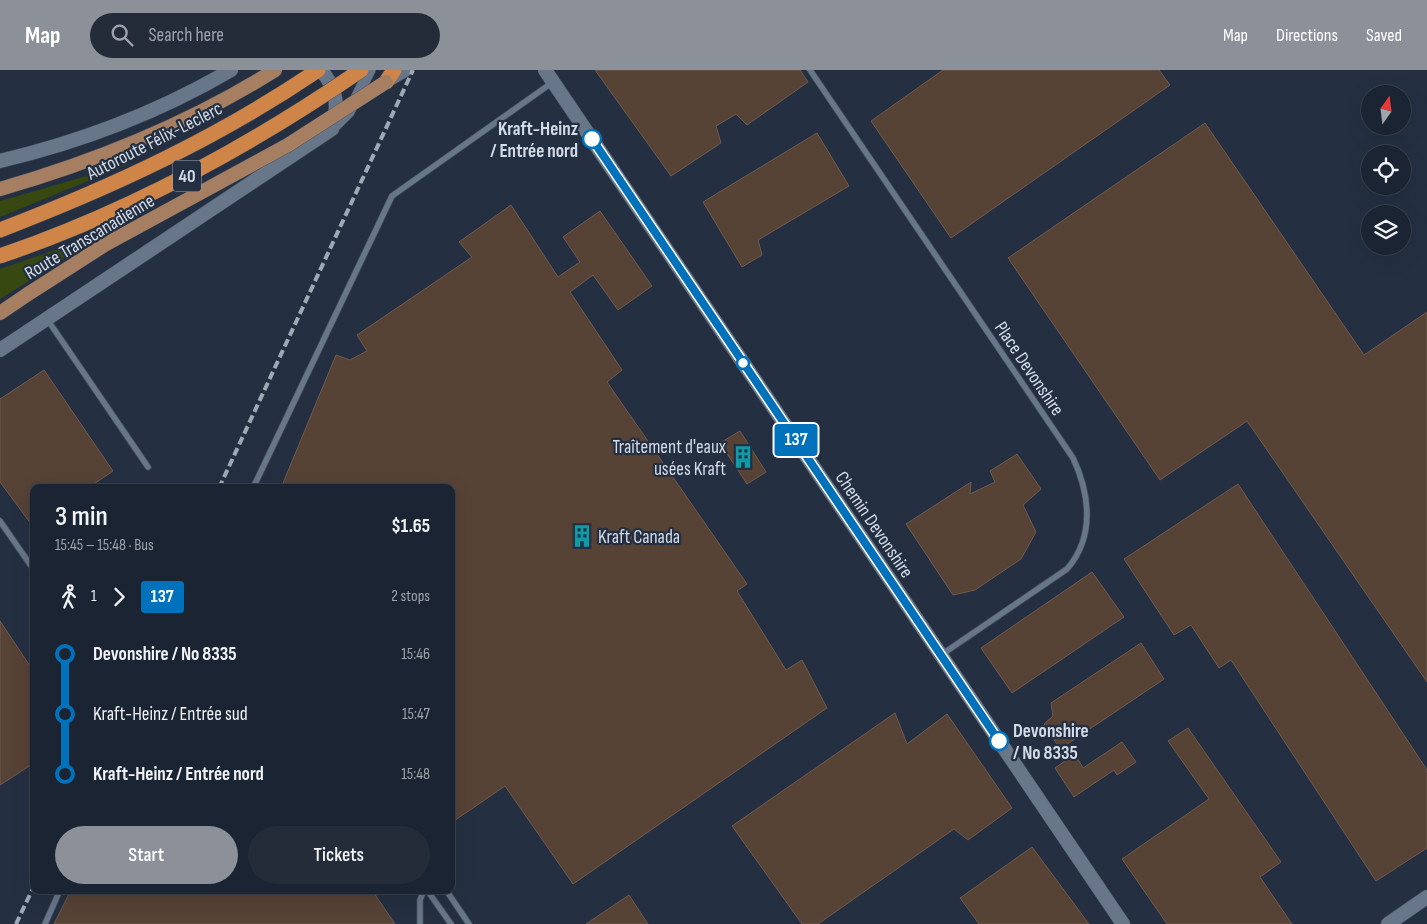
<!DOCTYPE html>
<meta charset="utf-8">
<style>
body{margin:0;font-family:"Sofia Sans Condensed",sans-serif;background:#242c3a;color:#f1f3f6;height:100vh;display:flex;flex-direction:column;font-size:19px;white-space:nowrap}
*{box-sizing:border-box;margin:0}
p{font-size:16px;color:#a0a4ac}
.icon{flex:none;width:28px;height:28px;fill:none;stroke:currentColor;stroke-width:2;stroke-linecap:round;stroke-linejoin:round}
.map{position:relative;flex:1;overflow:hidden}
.drawer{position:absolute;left:30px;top:414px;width:425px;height:410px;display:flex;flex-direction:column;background:#1b2432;border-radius:10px;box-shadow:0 5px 20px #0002,0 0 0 1px #39414d}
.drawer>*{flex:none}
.badge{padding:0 10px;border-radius:4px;font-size:18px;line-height:32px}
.needle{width:32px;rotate:14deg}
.controls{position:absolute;left:1361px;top:15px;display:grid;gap:10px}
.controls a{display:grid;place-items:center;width:50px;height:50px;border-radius:50%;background:#1b2432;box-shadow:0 5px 20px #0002,0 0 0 1px #39414d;font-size:25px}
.map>.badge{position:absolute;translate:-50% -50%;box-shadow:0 0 0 2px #fff}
.legs{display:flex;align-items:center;gap:8px;height:55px;padding:0 25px;font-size:16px}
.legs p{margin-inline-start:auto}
.summary{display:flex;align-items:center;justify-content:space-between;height:85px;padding:0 25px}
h1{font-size:28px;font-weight:600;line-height:38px}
.action{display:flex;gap:10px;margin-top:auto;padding:10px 25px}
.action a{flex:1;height:58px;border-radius:30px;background:#8c9099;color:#fff;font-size:20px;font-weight:600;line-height:58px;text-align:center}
.action a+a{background:#242c3a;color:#f1f3f6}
ul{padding:0 25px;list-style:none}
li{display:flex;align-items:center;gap:18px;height:60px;font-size:19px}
li i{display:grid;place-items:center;width:8px;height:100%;margin:0 6px;background:currentColor}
li i::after{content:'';width:12px;height:12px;margin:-6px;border:4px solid;border-radius:50%;background:#1b2432}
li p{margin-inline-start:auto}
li:first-child i{background:linear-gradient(#0000 50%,currentColor 0)}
li:last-child i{background:linear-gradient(currentColor 50%,#0000 0)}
header{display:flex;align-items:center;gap:30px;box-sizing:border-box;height:70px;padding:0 25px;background:#8c9099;color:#fff}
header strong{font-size:24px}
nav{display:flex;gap:28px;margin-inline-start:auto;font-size:18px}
.search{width:350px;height:45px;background:#242c3a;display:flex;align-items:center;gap:12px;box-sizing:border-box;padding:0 18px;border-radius:28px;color:#a0a4ac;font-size:19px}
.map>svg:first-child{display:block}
.green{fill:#374810}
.building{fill:#574236;stroke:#715a4e}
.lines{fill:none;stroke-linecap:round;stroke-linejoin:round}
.service-casing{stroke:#404b5a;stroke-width:7}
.minor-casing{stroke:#404b5a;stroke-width:12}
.tertiary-casing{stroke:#404b5a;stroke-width:15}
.secondary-casing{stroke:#404b5a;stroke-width:15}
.primary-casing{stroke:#404b5a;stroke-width:15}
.motorway-casing{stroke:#404b5a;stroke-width:16}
.service{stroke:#68768a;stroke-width:5.5}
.minor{stroke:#68768a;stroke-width:11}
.tertiary{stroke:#68768a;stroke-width:14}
.secondary{stroke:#68768a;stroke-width:14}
.primary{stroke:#a67f62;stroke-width:14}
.motorway{stroke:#d08548;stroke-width:15}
.rail{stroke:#9fa9b6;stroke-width:4;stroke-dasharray:8 4;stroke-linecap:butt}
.primary-bridge-casing{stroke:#404b5a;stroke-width:15;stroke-linecap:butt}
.motorway-bridge-casing{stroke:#404b5a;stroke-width:16;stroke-linecap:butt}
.primary-bridge{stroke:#a67f62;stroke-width:14}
.motorway-bridge{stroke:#d08548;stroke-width:15}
.line-1-casing{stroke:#fff;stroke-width:11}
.line-1{stroke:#0072bc;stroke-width:8}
.stop-1-dot{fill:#fff;stroke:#0072bc;stroke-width:2.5}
.labels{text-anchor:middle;stroke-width:4.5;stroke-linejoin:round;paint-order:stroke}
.shield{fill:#243042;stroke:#9ea8b6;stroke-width:1}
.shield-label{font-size:18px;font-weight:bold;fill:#d3dbe7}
.stop-label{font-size:19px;font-weight:bold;fill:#d3dbe7;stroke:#243042;text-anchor:end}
.street-label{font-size:19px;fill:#d3dbe7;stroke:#243042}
.poi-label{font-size:19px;fill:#d3dbe7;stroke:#243042;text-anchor:end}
</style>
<header>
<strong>Map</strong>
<div class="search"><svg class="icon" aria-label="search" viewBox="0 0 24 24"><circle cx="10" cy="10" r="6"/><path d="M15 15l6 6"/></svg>Search here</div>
<nav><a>Map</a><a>Directions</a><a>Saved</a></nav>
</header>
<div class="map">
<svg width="1427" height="854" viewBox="0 0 1427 854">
<rect width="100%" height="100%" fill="#243042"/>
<path class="green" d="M132,93L0,147V131Z
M105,163L0,229V199Z"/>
<path class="building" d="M595,0H800L808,12L747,55L736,44L716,56L721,73L671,106Z
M943,0H1159L1170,15L951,168L871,51Z
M1205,53L1364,285L1427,242V612L1247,351L1160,410L1008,188Z
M817,63L849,116L758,170L762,185L742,197L703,132Z
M511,135L558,207L580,192L563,167L600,141L652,216L618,240L593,205L570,222L622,300L607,312L747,514L737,521L786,600L802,590L827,638L573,814L505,716L451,753V418H281L336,285L350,290L367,281L357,265L472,187L459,172Z
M44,300L113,401L88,418H34V458L0,412V329Z
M740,361L766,402L747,414L720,373Z
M1017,384L1041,419L1023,435L1036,462L1021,489L975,520L953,525L906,454L971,412L970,424L995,412L990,401Z
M1238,414L1427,700V778L1376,811L1231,590L1219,598L1191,555L1174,565L1124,489Z
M1092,502L1124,547L1012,623L981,578Z
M0,551L34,602V693L0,715Z
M1141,573L1164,609L1060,679L1044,654L1053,646L1051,633Z
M895,643L907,674L947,644L1012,738L968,770L954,759L818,854H802L732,756Z
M1188,658L1281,792L1260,807L1292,854H1167L1122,789L1209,729L1168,671Z
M1122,672L1136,692L1117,705L1114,700L1074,727L1055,698L1075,684L1083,698Z
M1032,777L1089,854H979L960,828Z
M71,820H372L395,854H54Z
M629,825L648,854H586Z"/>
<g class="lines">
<defs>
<path id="service" d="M810,0L1073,388C1090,424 1095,467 1067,499L941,585
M47,249L148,397
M253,418L392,126L553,12
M0,451L34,500
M427,820L451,854
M446,820L469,854
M45,854L60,820
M420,854V830L424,820"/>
<path id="minor" d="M332,59L349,42L370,0"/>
<path id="tertiary" d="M545,0L1123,854
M0,91C80,72 161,41 231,0
M0,280L332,59C339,36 337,19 321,0
M1388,854L1427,827"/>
<path id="secondary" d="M386,11L405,0"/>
<path id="primary" d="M0,119C97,91 189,54 275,0
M0,243L28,224"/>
<path id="motorway" d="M386,12L394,0
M0,160C112,117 218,68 318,0"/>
</defs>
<use href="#service" class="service-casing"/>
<use href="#minor" class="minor-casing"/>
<use href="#tertiary" class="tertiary-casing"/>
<use href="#secondary" class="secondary-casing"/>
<use href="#primary" class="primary-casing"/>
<use href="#motorway" class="motorway-casing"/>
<use href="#service" class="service"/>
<use href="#minor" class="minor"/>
<use href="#tertiary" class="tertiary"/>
<use href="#secondary" class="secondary"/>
<use href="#primary" class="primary"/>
<use href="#motorway" class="motorway"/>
<path class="rail" d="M219,418L413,0
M16,854L34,816"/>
<defs>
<path id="primary-bridge" d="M28,224L106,174L288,75L386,12"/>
<path id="motorway-bridge" d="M0,186C129,142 249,77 361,0"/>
</defs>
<use href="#primary-bridge" class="primary-bridge-casing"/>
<use href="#motorway-bridge" class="motorway-bridge-casing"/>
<use href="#primary-bridge" class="primary-bridge"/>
<use href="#motorway-bridge" class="motorway-bridge"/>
</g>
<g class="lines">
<defs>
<path id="line-1" d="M592,69L999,671"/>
</defs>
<use href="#line-1" class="line-1-casing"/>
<use href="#line-1" class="line-1"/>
</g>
<defs>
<symbol id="building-bare" viewBox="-9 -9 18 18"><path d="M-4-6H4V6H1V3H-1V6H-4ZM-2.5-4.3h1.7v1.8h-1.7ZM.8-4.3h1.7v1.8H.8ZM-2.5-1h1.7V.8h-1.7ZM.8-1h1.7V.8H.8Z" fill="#0f9aa8" stroke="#243042" stroke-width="2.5" paint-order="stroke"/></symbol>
</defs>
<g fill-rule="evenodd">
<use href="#building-bare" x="727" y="371" width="32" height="32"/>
<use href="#building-bare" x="566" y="450" width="32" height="32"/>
</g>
<g class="stop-1-dot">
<circle cx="592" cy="69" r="9"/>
<circle cx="743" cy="293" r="6"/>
<circle cx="999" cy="671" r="9"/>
</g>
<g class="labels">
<rect class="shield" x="173" y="90.5" width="28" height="31" rx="4"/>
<g class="shield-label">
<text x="187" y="112">40</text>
</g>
<g class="stop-label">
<text x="578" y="65">Kraft-Heinz<tspan x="578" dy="22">/ Entrée nord</tspan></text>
<text x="1013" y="667" text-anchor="start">Devonshire<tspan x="1013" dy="22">/ No 8335</tspan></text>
</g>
<g class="street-label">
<text transform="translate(154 70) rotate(-27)" y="7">Autoroute Félix-Leclerc</text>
<text transform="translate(89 166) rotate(-31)" y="7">Route Transcanadienne</text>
<text transform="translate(1030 298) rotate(56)" y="7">Place Devonshire</text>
<text transform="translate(875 454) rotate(56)" y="7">Chemin Devonshire</text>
</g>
<g class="poi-label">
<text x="726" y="383">Traîtement d'eaux<tspan x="726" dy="22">usées Kraft</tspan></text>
<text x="598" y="473" text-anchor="start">Kraft Canada</text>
</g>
</g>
</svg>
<div class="controls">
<a><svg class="needle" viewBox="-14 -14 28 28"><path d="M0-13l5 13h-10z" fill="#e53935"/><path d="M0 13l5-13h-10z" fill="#a0a4ac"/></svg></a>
<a><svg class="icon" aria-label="locate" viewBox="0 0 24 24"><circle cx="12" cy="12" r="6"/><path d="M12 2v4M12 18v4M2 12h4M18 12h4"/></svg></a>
<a><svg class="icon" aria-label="layers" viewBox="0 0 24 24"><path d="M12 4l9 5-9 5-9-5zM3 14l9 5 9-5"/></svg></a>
</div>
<b class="badge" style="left:796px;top:370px;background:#0072bc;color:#fff">137</b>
<section class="drawer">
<div class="summary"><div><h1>3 min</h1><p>15:45 – 15:48 · Bus</p></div><b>$1.65</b></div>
<div class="legs"><svg class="icon" aria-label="walk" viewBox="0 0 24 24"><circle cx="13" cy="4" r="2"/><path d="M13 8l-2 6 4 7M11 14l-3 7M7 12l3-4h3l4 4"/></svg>1<svg class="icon" aria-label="forward" viewBox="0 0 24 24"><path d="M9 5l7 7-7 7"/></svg><b class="badge" style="background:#0072bc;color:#fff">137</b><p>2 stops</p></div>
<ul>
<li><i style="color:#0072bc"></i><b>Devonshire / No 8335</b><p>15:46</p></li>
<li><i style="color:#0072bc"></i><span>Kraft-Heinz / Entrée sud</span><p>15:47</p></li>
<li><i style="color:#0072bc"></i><b>Kraft-Heinz / Entrée nord</b><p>15:48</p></li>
</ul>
<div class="action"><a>Start</a><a>Tickets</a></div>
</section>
</div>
